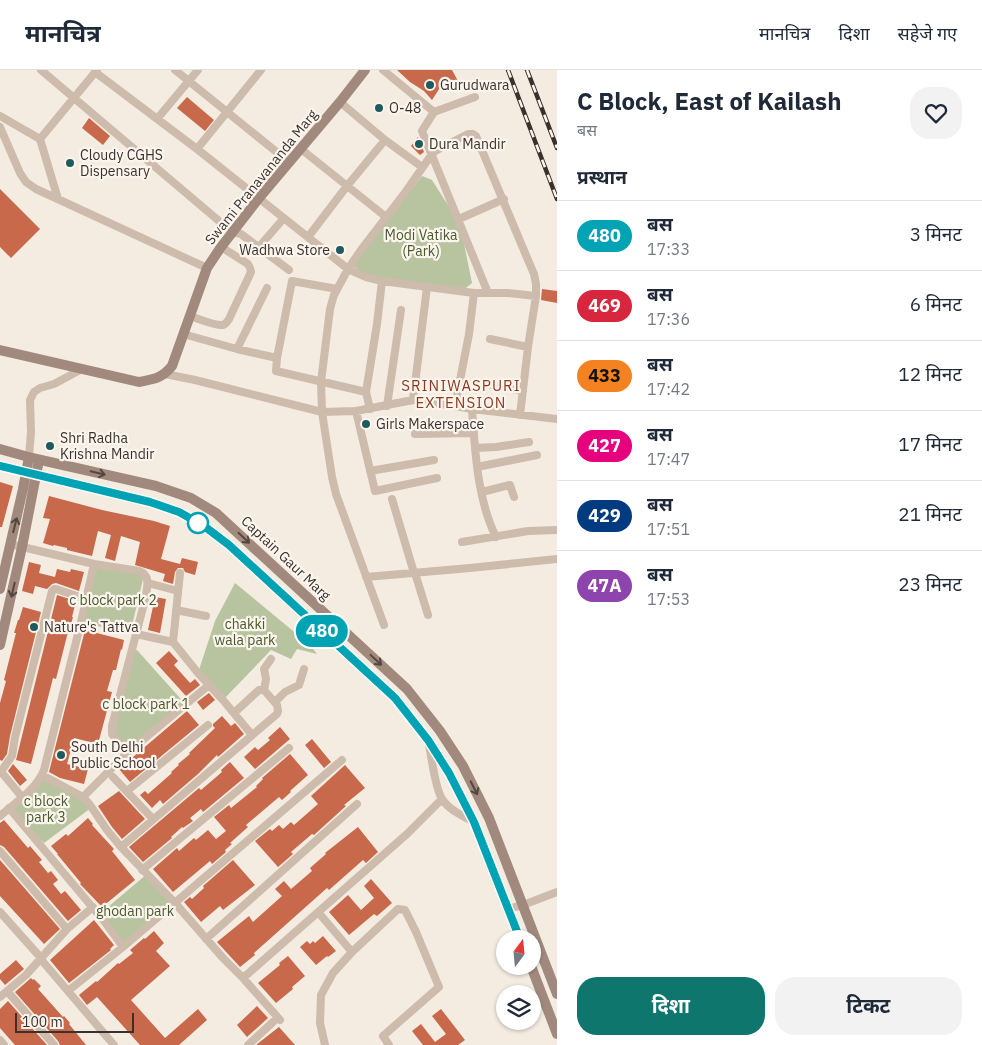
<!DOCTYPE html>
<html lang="hi">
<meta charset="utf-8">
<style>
body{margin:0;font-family:"IBM Plex Sans","Noto Sans Devanagari",sans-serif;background:#f2f2f3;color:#1f2937;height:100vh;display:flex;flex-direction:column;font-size:19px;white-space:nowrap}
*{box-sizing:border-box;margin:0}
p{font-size:16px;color:#747a83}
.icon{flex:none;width:28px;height:28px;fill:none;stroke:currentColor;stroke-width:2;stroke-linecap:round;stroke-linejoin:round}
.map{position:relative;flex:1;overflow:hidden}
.sheet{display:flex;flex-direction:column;background:#fff;width:425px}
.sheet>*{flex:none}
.badge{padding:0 10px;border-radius:16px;font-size:18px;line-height:32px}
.needle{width:32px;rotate:16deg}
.buttons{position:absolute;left:496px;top:860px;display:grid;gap:10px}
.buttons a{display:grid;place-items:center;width:45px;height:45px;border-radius:50%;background:#fff;box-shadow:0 1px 4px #0004;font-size:25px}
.scale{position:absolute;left:15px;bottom:12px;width:119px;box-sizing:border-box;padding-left:5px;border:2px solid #3b302b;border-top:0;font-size:14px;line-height:18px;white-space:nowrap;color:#3b302b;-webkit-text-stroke:4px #fbf5ee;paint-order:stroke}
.map>.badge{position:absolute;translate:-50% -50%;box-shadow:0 0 0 2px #fff}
h2{padding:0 20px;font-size:19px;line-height:45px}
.round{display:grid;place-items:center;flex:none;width:52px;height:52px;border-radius:20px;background:#f2f2f3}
.head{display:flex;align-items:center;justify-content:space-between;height:85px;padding:0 20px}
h1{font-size:24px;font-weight:700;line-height:38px}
.primary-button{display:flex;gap:10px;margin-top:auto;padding:10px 20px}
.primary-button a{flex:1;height:58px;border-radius:20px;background:#0f766e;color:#fff;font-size:20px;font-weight:700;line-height:58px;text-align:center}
.primary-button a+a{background:#f2f2f3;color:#1f2937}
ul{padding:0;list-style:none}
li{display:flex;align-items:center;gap:15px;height:70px;padding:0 20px;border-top:1px solid #e0e1e3}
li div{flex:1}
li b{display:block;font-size:19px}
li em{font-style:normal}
li .badge{min-width:55px;font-weight:700;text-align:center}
header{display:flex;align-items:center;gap:30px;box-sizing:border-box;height:70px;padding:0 25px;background:#fff;border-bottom:1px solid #e0e1e3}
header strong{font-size:24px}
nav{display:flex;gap:28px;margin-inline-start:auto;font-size:18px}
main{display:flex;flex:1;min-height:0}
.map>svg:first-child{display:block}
.green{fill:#b8c4a0}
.building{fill:#c8694b}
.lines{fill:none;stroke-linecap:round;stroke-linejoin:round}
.street{stroke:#cdbbac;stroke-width:8}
.secondary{stroke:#a18a7d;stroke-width:10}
.rail-casing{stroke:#3b302b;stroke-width:4.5}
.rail{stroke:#fbf5ee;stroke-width:2.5;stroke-dasharray:8;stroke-linecap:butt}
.oneway{stroke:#544640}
.line-casing{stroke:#fff;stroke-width:11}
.line{stroke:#00a3b4;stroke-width:8}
.poi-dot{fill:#1f5a5e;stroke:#fbf5ee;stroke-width:2}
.stop-dot{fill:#fff;stroke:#00a3b4;stroke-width:2.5}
.labels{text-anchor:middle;stroke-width:4.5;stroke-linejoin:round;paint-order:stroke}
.poi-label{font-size:14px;fill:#3b302b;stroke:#fbf5ee;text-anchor:start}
.street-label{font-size:14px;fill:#3b302b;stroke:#fbf5ee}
.park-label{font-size:14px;fill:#4a5a2e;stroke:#fbf5ee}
.neighbourhood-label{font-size:15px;letter-spacing:1px;fill:#8c3b22;stroke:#fbf5ee}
</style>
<header>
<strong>मानचित्र</strong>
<nav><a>मानचित्र</a><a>दिशा</a><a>सहेजे गए</a></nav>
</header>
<main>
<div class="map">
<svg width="557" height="975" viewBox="0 0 557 975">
<rect width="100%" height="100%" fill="#f4ebe1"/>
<path class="green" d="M422,106L432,110L453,143L462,164L472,213L462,221L369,206L351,195Z
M97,498L144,505L130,564L81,552Z
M235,513L310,575L317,584L297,579L291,589L271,580L223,630L198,603L215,551Z
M137,580L188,637L125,689L109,664L129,583Z
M40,707L83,727L91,738L44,773L9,738Z
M147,804L175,835L125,877L102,842Z"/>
<path class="building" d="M397,0H452L458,11L441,16L432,30L424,21L410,12Z
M187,27L214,50L205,61L177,38Z
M89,48L110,66L103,75L82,58Z
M418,67L424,82L420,85L411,76Z
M0,119L40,159L11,188L0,177Z
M542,219L557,221V233L541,230Z
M0,412L13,416L2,457H0Z
M49,426L102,440L154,451L170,456L161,489L180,494L182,488L198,492L195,505L185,502L183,498H178L175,502L173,514L163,511L165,504L135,495L140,472L121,466L115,491L105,488L111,465L98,461L92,486L67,480V478L54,475L53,476L43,473L50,449L43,448Z
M29,492L41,495L39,503L55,507L57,499L70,502L71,499L84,502L79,521L56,513L52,514L47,519L35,516L33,524L22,521Z
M57,525L76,531L72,547H73L70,558H69L56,609L53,608L31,694L16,690Z
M155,527L166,529L160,563L148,560Z
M23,537L41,542L10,666L7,684L2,691L0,690V633L6,611L4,610L16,563H14L18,550H19Z
M85,560L124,570L122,580L121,579L116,600H113L107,621L112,622L98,674L74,668L67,694L88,699L84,714L60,708L49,702Z
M169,581L178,591L174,595L190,613L195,609L200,615L186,626L156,593Z
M209,623L215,630L203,640L197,632Z
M187,641L199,655L130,712L119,699Z
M222,646L231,656L235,653L244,664L218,687L217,685L198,704L163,734L160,730L152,738L140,725L145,721L148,724L172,703L171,702L179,695L178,694L190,684L189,683L215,658L213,656V654Z
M280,657L290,669L255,699L244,687L255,677L258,680L270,670L268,668Z
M312,669L331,692L324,698L305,675Z
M290,684L308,705L290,721L291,722L282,730L279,727L246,755L248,757L230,773L232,774L225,780L226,782L212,794L210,791L173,822L153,799L177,778L179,781L194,768L196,770L208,760L216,769L226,761L214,747L229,735L231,738L257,717L256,716L263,709L262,708Z
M230,692L244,708L203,742L201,739L190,748L193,751L183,758L182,757L171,767L172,768L143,792L129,777L199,718L201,720L222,702L221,700Z
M13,694L27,710L20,716L8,701Z
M345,695L365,718L344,735L346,736L314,765L312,764L291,782L293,784L278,797L255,771L270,759L272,761L279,755L283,759L291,752L294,755L318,734L311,726Z
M119,721L145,749L122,769L112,757L98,736Z
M88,748L93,754L92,755L114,779L112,781L135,810L102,837L80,814L81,813L57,784H58L51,776L66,764L68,766Z
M4,750L28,778L30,776L42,790L39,792L48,803L51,801L58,810L53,814L61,824L65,821L81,840L68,851L4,777L0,775V753Z
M358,757L378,782L366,793L363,790L329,820L327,818L254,883L255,885L240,897L217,872L249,846L253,852L282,826L275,819L284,811L291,819L312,801L310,798L326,784L325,783Z
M0,790L60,859L44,874L0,826Z
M233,790L255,815L223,840L220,836L201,852L184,832L190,827L192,829L204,818L203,816Z
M371,809L392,833L377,846L374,844L349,865L329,842L348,825L361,840L374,828L364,816Z
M94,850L114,875L110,879L111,880L69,913L50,890Z
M154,861L164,873L156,881L170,896L131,930L165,968L198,939L207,950L179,975H140L97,927L87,935L79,925L96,911L97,912L118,893L119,894L133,883L130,880L144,868L145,869Z
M323,866L336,881L328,887L327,886L316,895L300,877L307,871L310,874L313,871L315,873Z
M288,886L305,906L292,917L293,919L276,933L258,913L280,895L279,893Z
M16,890L24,899L5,915L0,909V904Z
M31,908L33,910L34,909L41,916L38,919L63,947L64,946L70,953L69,954L86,975H60L58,971L15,922Z
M8,931L47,975H15L7,966L0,958V939Z
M257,936L268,948L247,967L237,955Z
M441,939L465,970L458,975H423L412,961L421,954L435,972L446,964L432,946Z
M279,957L295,975H256L270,964Z"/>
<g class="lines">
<path class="street" d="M41,0L232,162L241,164L289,200
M175,0L289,92
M383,0L434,42
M95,2L197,79L348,199L366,207L382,211L474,223H507L536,226
M475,27L434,42L422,61L488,223
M340,32L385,70L422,97
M0,46L40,69L58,129
M157,49L198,0
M0,57L20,103L26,112L36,119L207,198
M40,69L97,0
M197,79L261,0
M301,79L386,147
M459,149L504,129
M308,167L347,116L385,70
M258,178L284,148
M337,219L292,211L277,288L276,301L366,322
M190,246C197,248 215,256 223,255C226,254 227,252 229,249L251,202L250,198L248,194L221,177
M183,264L237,279L277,288
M490,269L528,277
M237,279L267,218
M165,304L195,310L322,342L356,341L413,330L455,336L472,339L557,349
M483,313L523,321
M413,330L427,217
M387,336L401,240
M455,336L469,264L474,223
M370,339L366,322L377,254L382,211
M472,339C475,380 477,429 496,467
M356,341L375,421L437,408
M415,364L474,363
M475,378L496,377L529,372
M29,387L31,362L30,330L34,322L40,318L54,314L82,299
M477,397L537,385
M370,401L434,390
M482,422L510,415L514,427
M392,429L414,503
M462,472L528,461L557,460
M10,474L94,494L139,501C151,505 147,516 146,526L112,656V664L127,683
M415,503L428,545
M366,507L470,498L557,489
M148,513L178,521
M176,540L206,546
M384,555L336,424L332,407L322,342L321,312L330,239L334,225L348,199L361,180L404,124L432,84L437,80L468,64H473L476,66L528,190L534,204L536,214V226L528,277L520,345
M136,564L173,572L198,603L223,630L252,665
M173,572L180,503
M264,620L266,609L264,599L271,589
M275,632L285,622L299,615L304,599
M429,675C432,689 435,718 442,729C449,740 463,746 474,752
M42,705L83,727L90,735L107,760L121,777L175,833L223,888L243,908L280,950
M113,707L153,749
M127,721L208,655
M22,727L2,703V700L12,686L15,667L52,521L54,519H56L86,529
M83,727L127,683L209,615
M9,738L104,851L123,877
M0,746C16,732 36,720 44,700L81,552L94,494
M121,777L277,644L278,641L277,635L264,620H259L234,643
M0,781L67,859
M142,800L289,678
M508,839L523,835L557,822
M0,842L41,888L44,893L114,975
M318,842L352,882
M206,869L357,734
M243,908L407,764L442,729
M7,921L54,975
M68,921L123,877L342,690
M0,927L26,905L67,859L93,837
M0,970L4,975
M248,975L273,952
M325,975L320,953L321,925L333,903L352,882L398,839L405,840L416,862L439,917L383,966L389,975"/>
<path class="secondary" d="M0,280L139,312C154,309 161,309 172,296L207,198L221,177L259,128L340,32L365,0
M0,379L32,388L156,416L191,428L216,443L407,619L440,661L463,696L489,748L557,924
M0,396L150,432L179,442L204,456L229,475L395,628L428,670L449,703L474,752L520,869
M0,519L23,419L29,387
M0,575L22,477L39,390
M531,896L557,964"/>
<defs>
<path id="rail" d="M508,0L557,129
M527,0L557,78"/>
</defs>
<use href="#rail" class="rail-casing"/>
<use href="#rail" class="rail"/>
</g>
<defs><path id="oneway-shaft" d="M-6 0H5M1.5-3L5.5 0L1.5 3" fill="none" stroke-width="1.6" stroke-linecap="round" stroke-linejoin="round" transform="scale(1.25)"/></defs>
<g class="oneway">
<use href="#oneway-shaft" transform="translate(98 403) rotate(13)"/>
<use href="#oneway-shaft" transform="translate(15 455) rotate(-76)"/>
<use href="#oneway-shaft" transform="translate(244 468) rotate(43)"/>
<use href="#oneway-shaft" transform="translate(13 520) rotate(103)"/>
<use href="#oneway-shaft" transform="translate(376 590) rotate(43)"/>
<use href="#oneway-shaft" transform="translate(474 718) rotate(63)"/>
</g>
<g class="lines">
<defs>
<path id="line" d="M0,396L150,432L179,442L204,456L229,475L395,628L428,670L449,703L474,752L520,869"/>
</defs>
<use href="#line" class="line-casing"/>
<use href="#line" class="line"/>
</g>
<g class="poi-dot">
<circle cx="430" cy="15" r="5"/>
<circle cx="379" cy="38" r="5"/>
<circle cx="419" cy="74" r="5"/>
<circle cx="70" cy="93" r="5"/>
<circle cx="340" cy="180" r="5"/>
<circle cx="366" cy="354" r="5"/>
<circle cx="50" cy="376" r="5"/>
<circle cx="34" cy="557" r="5"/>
<circle cx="61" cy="685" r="5"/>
</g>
<circle class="stop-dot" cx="198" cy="453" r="10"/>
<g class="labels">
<g class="poi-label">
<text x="440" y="20">Gurudwara</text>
<text x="389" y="43">O-48</text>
<text x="429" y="79">Dura Mandir</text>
<text x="80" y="90">Cloudy CGHS<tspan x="80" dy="16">Dispensary</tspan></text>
<text x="330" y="185" text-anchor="end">Wadhwa Store</text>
<text x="376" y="359">Girls Makerspace</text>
<text x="60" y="373">Shri Radha<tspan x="60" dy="16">Krishna Mandir</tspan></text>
<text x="44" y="562">Nature's Tattva</text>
<text x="71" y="682">South Delhi<tspan x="71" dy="16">Public School</tspan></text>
</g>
<g class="street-label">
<text transform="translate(261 107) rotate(-51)" y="5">Swami Pranavananda Marg</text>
<text transform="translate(286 488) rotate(43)" y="5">Captain Gaur Marg</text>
</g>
<g class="park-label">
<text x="421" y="170">Modi Vatika<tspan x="421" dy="16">(Park)</tspan></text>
<text x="113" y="535">c block park 2</text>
<text x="245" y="559">chakki<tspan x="245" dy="16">wala park</tspan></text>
<text x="146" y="639">c block park 1</text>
<text x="46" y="736">c block<tspan x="46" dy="16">park 3</tspan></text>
<text x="135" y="846">ghodan park</text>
</g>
<g class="neighbourhood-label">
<text x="461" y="321">SRINIWASPURI<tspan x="461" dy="17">EXTENSION</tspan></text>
</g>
</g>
</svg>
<div class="buttons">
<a><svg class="needle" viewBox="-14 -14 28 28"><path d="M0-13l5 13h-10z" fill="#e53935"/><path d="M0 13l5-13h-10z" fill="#747a83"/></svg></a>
<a><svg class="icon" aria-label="layers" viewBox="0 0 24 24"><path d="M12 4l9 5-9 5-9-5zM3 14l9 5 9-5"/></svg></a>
</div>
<div class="scale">100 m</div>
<b class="badge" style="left:322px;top:561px;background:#00a3b4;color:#fff">480</b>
</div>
<section class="sheet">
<div class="head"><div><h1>C Block, East of Kailash</h1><p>बस</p></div><a class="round"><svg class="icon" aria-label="heart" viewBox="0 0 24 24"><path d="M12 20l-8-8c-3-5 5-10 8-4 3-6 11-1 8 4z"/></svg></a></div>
<h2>प्रस्थान</h2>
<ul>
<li><span class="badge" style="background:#00a3b4;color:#fff">480</span><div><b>बस</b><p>17:33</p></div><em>3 मिनट</em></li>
<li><span class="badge" style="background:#d7263d;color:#fff">469</span><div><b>बस</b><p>17:36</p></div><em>6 मिनट</em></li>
<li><span class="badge" style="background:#f58220;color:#111">433</span><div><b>बस</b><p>17:42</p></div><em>12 मिनट</em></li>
<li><span class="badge" style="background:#e6007e;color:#fff">427</span><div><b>बस</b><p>17:47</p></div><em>17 मिनट</em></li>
<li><span class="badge" style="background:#003b80;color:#fff">429</span><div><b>बस</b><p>17:51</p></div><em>21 मिनट</em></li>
<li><span class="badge" style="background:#8e44ad;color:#fff">47A</span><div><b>बस</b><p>17:53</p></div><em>23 मिनट</em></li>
</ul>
<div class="primary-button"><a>दिशा</a><a>टिकट</a></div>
</section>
</main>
